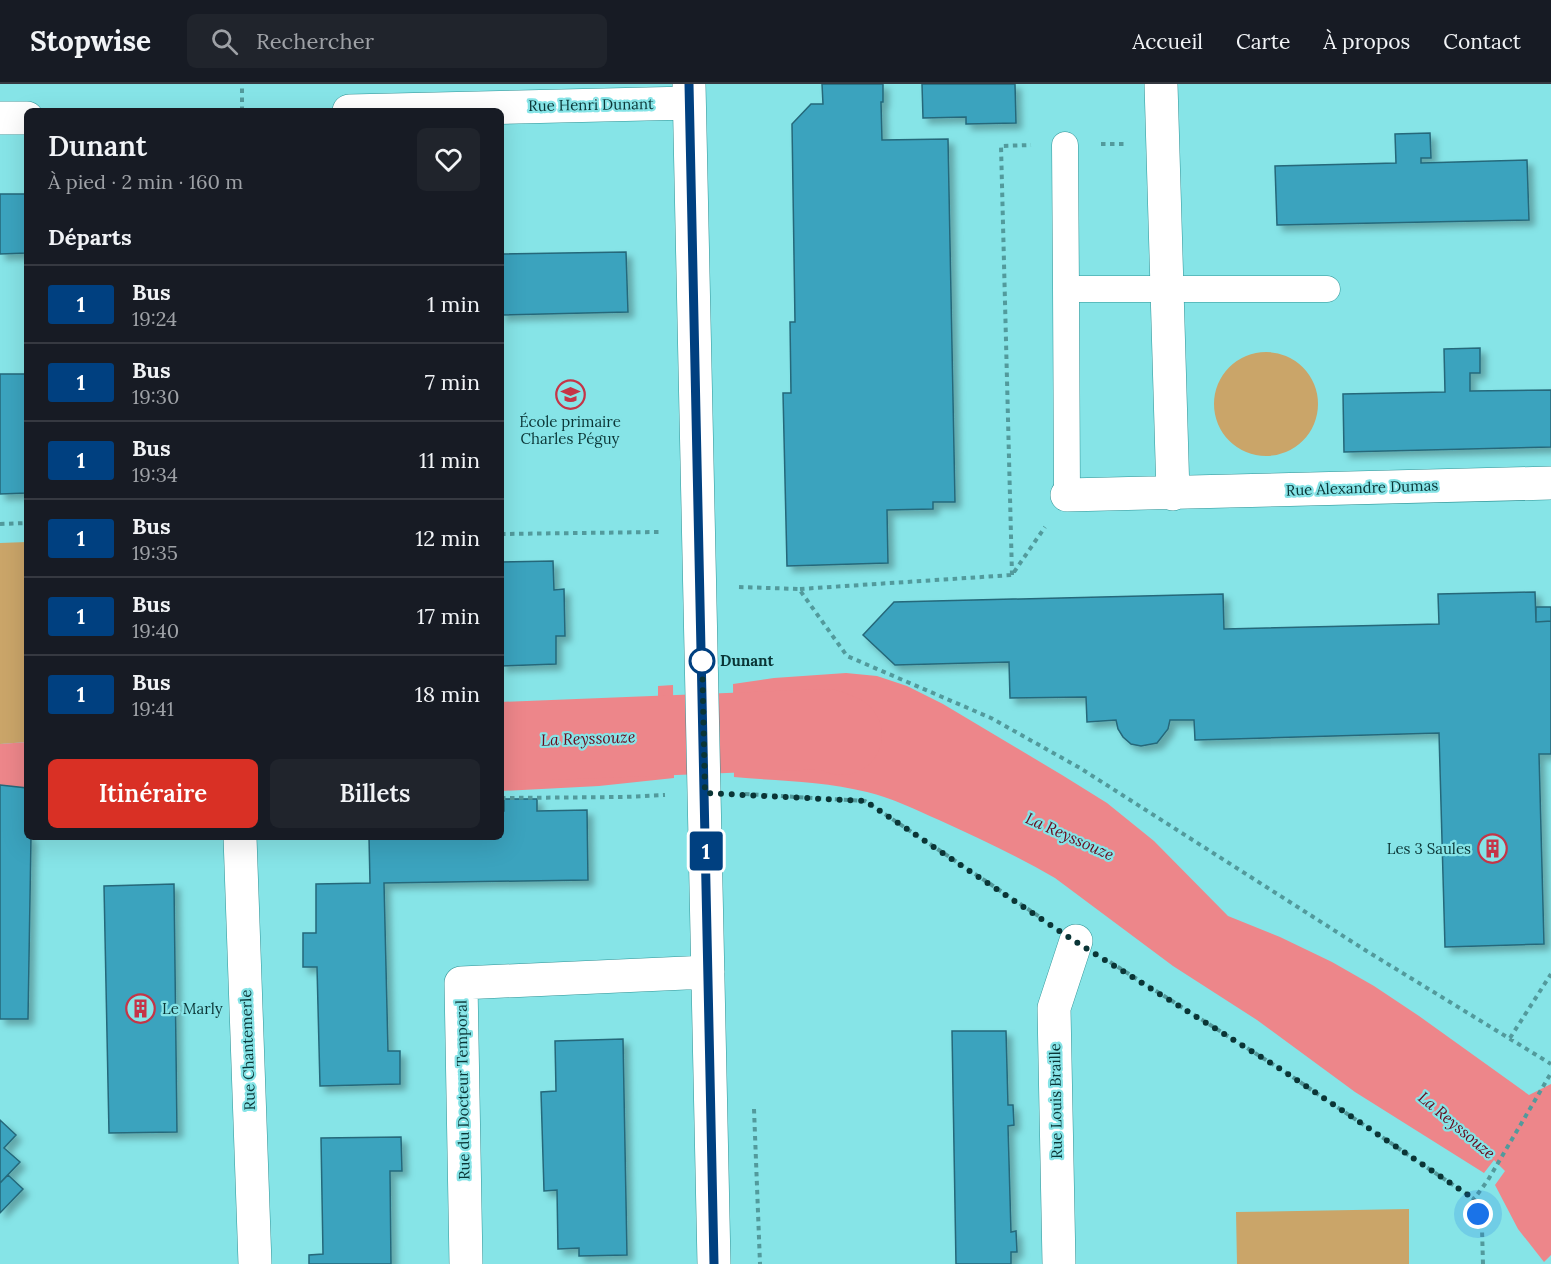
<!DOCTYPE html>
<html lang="fr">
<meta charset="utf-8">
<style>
body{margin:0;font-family:Lora,serif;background:#20242c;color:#f1f3f6;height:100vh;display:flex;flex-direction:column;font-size:22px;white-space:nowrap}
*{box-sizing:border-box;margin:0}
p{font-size:20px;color:#9ea1a6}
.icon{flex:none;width:33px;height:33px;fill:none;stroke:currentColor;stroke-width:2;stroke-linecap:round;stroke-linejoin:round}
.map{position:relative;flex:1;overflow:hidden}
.sheet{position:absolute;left:24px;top:24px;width:480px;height:732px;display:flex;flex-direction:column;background:#171b24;border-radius:9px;box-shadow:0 6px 24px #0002}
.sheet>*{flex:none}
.badge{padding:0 12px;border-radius:4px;font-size:21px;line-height:39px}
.you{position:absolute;width:30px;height:30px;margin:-15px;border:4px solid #fff;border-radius:50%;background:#1a73e8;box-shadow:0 0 0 9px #1a73e833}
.map>.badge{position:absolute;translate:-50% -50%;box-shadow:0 0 0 3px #fff}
h2{padding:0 24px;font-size:22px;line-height:54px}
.round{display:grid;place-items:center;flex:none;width:63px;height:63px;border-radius:9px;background:#20242c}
.summary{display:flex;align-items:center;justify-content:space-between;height:102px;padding:0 24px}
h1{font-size:28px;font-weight:600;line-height:45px}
.primary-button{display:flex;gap:12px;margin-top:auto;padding:12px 24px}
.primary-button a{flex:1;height:69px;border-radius:9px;background:#d93025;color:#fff;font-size:24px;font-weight:600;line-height:69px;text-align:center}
.primary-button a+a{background:#20242c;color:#f1f3f6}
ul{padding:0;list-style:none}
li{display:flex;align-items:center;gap:18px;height:78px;padding:0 24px;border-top:2px solid #363941}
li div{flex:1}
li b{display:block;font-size:22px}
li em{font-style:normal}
li .badge{min-width:66px;font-weight:700;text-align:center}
header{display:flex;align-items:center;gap:36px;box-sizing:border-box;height:84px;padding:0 30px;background:#171b24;border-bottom:2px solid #363941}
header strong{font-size:28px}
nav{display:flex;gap:33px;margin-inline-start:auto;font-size:21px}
.search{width:420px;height:54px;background:#20242c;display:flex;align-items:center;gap:15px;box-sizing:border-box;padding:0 21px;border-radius:9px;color:#9ea1a6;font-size:22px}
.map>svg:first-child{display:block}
.green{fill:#caa569}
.water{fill:#ed868a}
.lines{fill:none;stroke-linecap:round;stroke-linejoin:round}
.river{stroke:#ed868a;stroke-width:80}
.building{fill:#3ba3be;stroke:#25687a;stroke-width:1.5;filter:url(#shadow)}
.lane-casing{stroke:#2e9396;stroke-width:27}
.street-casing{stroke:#2e9396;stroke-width:34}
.path{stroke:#529a9c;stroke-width:4;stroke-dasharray:4.5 4.5;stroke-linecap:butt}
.lane{stroke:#fff;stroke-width:26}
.street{stroke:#fff;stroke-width:33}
.line-casing{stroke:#fff;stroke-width:14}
.line{stroke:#004080;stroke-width:9}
.walk{stroke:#0a3536;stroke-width:6;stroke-dasharray:0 10.8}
.stop-dot{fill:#fff;stroke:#004080;stroke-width:3}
.labels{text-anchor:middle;stroke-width:4.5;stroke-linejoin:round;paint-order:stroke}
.street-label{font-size:15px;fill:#0a3536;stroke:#86e4e7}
.poi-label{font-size:15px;fill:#0a3536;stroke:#86e4e7}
.stop-label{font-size:15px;font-weight:bold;fill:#0a3536;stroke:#86e4e7;text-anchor:start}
.water-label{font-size:16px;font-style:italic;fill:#680a1c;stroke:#86e4e7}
</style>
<header>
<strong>Stopwise</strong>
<div class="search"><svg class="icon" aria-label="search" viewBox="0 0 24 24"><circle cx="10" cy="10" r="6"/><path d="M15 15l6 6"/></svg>Rechercher</div>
<nav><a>Accueil</a><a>Carte</a><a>À propos</a><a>Contact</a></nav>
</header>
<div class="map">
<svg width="1551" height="1180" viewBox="0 0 1551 1180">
<defs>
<filter id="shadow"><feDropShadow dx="5.5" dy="5.5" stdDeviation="3" flood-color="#0004"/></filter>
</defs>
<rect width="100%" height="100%" fill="#86e4e7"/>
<path class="green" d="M1214 320a52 52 0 1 1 104 0a52 52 0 1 1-104 0Z
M27,458V658L0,660V459Z
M1409,1125V1180H1237L1236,1128Z"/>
<path class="water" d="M846,589L877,592L907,602L943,620L1062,691L1107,719L1154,757L1228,832L1280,853L1332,878L1374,902L1419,932L1529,1011L1551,1000V1171L1544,1178L1518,1145L1495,1101L1505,1087L1494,1076L1484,1089L1355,1008L1257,936L1173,882L1055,794C1017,772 979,754 939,736C916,726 892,714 867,708C824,697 778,697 734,693L733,600L774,594Z
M673,601L674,694L599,702L501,707V628L658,618V602Z
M27,658V704L0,701V660Z"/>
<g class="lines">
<path class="river" d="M501,658L827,645L842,651"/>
</g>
<path class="building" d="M822,0H883V18H881L882,56L948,55L955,418H933V425L887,426L888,479L787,482L783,309H791L790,238H795L792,40L811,20H823Z
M922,0H1015L1016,39L966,40V33L923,34Z
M1430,49L1431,74H1421V79L1527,76L1529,136L1277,141L1275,82L1396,79L1395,50Z
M0,110H27V169L0,170Z
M626,168L628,228L501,231V170Z
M1480,264V289H1470V307L1551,306V363L1344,368L1343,310L1445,308L1444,265Z
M0,290H27V409L0,410Z
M553,477L554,506L564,505L565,552H556V580L501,582V478Z
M1535,508L1536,538L1551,537V670H1539L1544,860L1445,863L1439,649L1195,656L1194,636H1170L1168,645L1157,659L1141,662L1131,660L1123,653L1118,645L1116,636L1087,638L1086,613L1010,614L1009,578L895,581L863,551L894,518L1223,510L1224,545L1439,540L1438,510Z
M1536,523H1551V537L1536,538Z
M0,701L27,704V753H31L28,935H0Z
M504,715H537V727L587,726L588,796L384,799L388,967H400V1000L320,1002L317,883H303V849H316V800L370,799L369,753H501V727H504Z
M174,800L177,1048L109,1049L104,802Z
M952,947H1006L1008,1021H1013L1014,1041L1008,1042L1011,1148L1016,1147L1017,1168H1011V1180H956Z
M623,955L627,1171L579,1172V1164L558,1165L557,1106L544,1107L541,1008L556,1007L555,957Z
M0,1036L16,1051L4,1064L20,1078L0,1099Z
M401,1053L402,1087H390L391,1180H309V1171L323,1170L321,1054Z
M8,1091L23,1105L0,1129V1099Z"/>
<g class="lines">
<defs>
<path id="lane" d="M1065,61L1066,205
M1067,411L1066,205H1327"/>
<path id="street" d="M689,0L714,1180
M1161,0L1173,410
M349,27L689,19
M0,34H27
M1067,411L1551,399
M240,753L255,1180
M466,1180L461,899L708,888
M1059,1180L1054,924L1076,857"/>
</defs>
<use href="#lane" class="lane-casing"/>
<use href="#street" class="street-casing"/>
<path class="path" d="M242,27V0
M1101,60H1124
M0,440L27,439
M501,450L659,448
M1012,491L1001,62L1031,61
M739,503L799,505L847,572L991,634L1080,684L1365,866L1551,980
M800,505L1012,491L1045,443
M745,710L865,717L1043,835
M501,714L624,713L665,711
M1110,878L1282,986L1474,1115
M1510,954L1551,890
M754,1025L760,1180
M1483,1180L1482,1145L1474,1115L1488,1096L1551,989"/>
<use href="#lane" class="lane"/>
<use href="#street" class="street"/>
</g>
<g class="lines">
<defs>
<path id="line" d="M689,0L714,1180"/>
</defs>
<use href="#line" class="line-casing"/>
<use href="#line" class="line"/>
<path class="walk" d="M702,577V570L705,709L865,717L1076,858L1282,986L1474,1115L1478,1130"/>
</g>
<defs>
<symbol id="school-ring" viewBox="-11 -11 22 22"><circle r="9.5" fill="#86e4e7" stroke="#c53447" stroke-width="1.5"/><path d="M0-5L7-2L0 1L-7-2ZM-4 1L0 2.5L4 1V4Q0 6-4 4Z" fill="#c53447"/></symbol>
<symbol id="building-ring" viewBox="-11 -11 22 22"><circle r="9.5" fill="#86e4e7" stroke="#c53447" stroke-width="1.5"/><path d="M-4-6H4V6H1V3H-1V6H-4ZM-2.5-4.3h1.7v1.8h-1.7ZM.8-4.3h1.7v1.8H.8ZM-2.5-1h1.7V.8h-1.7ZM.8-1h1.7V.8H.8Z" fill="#c53447"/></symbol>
</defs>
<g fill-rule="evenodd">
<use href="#school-ring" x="554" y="294" width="33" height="33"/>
<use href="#building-ring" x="1476" y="748" width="33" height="33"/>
<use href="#building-ring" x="124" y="908" width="33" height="33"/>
</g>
<circle class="stop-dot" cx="702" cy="577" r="12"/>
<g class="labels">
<g class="street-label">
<text transform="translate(591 21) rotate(-1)" y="5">Rue Henri Dunant</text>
<text transform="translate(1362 404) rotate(-2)" y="5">Rue Alexandre Dumas</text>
<text transform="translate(248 966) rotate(-92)" y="5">Rue Chantemerle</text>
<text transform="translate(463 1006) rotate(-91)" y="5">Rue du Docteur Temporal</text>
<text transform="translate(1056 1017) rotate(-91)" y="5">Rue Louis Braille</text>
</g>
<g class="poi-label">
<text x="570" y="343">École primaire<tspan x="570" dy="17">Charles Péguy</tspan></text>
<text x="1471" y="770" text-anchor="end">Les 3 Saules</text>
<text x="162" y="930" text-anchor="start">Le Marly</text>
</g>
<g class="stop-label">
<text x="720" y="582">Dunant</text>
</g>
<g class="water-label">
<text transform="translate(588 654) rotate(-2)" y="6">La Reyssouze</text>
<text transform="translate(1070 752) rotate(24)" y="6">La Reyssouze</text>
<text transform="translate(1457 1041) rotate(40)" y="6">La Reyssouze</text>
</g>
</g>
</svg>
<div class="you" style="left:1478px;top:1130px"></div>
<b class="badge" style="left:706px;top:767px;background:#004080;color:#fff">1</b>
<section class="sheet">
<div class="summary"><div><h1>Dunant</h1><p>À pied · 2 min · 160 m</p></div><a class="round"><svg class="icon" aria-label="heart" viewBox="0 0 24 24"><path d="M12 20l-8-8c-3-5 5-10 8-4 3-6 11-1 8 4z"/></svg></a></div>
<h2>Départs</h2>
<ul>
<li><span class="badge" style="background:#004080;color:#fff">1</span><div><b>Bus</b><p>19:24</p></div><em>1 min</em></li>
<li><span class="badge" style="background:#004080;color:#fff">1</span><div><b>Bus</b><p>19:30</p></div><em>7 min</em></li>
<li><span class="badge" style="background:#004080;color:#fff">1</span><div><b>Bus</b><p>19:34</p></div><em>11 min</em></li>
<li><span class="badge" style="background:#004080;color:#fff">1</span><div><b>Bus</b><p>19:35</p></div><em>12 min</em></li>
<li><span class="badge" style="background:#004080;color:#fff">1</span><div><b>Bus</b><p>19:40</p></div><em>17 min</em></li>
<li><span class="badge" style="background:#004080;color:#fff">1</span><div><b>Bus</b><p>19:41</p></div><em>18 min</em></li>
</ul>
<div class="primary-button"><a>Itinéraire</a><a>Billets</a></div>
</section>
</div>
